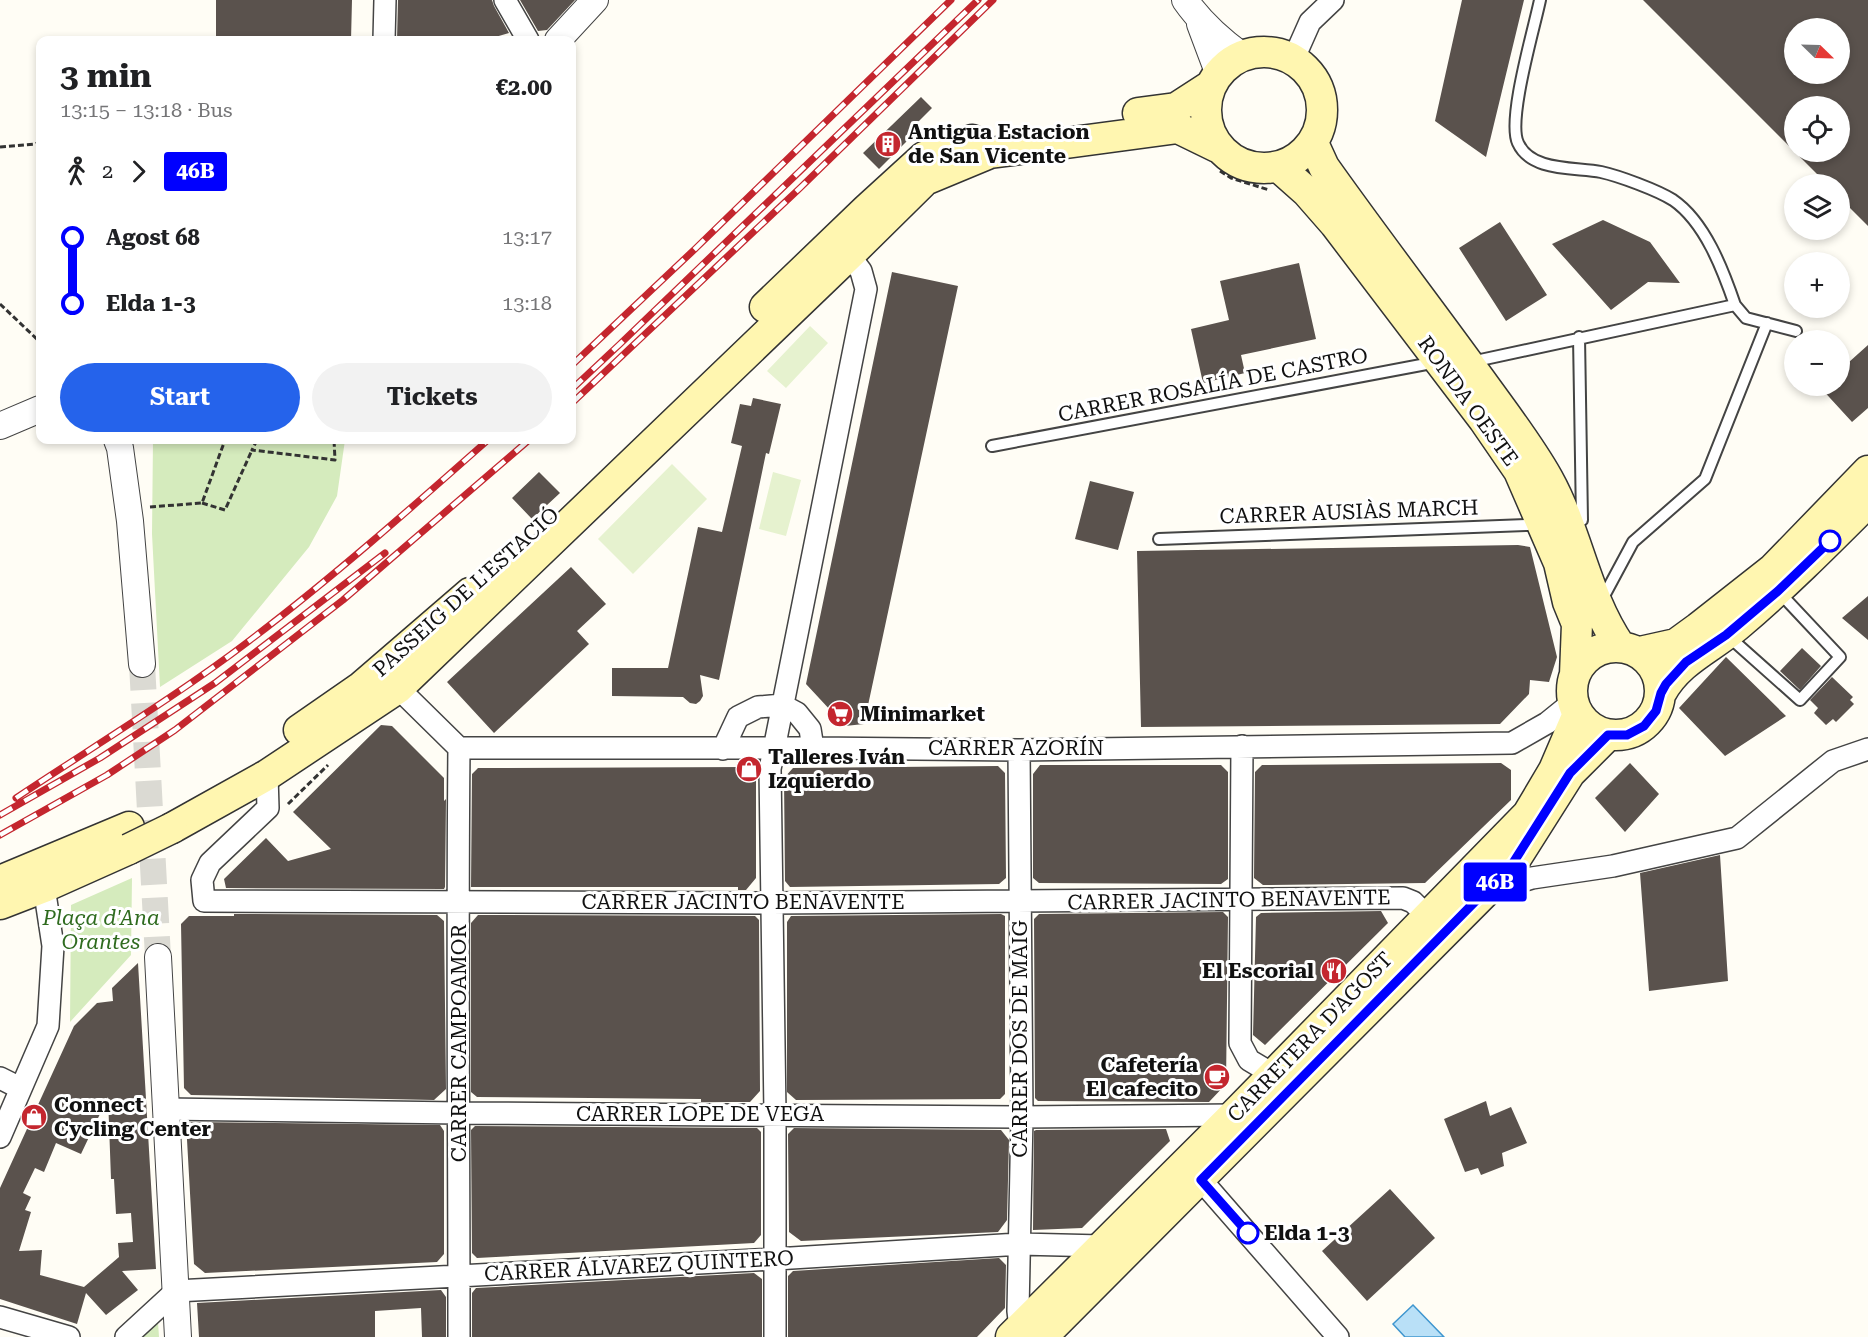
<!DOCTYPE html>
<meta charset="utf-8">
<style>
body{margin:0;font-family:"Roboto Serif",serif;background:#f2f2f2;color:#202124;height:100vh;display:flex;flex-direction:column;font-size:22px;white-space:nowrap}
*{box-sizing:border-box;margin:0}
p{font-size:20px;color:#757577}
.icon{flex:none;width:33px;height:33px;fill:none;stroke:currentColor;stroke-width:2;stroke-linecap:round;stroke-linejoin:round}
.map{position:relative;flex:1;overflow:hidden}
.drawer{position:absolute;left:36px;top:36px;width:540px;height:408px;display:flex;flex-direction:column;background:#fff;border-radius:12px;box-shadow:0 3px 9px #0003}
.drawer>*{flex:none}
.badge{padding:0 12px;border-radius:4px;font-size:21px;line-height:39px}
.needle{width:39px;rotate:113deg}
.controls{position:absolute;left:1784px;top:18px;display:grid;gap:12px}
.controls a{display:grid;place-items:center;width:66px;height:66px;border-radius:50%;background:#fff;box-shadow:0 3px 9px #0003;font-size:30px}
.map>.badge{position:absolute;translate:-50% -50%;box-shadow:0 0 0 3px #fff}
.legs{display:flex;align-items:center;gap:9px;height:66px;padding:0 24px;font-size:20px}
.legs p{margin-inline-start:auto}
.summary{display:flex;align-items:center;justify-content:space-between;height:102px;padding:0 24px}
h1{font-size:33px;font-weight:700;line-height:45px}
.cta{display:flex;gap:12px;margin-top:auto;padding:12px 24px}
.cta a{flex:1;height:69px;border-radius:36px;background:#2563eb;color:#fff;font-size:24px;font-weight:700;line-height:69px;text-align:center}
.cta a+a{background:#f2f2f2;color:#202124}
ul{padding:0 24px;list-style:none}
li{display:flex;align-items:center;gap:21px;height:66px;font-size:22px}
li i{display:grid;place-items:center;width:9px;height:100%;margin:0 8px;background:currentColor}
li i::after{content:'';width:15px;height:15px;margin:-8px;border:4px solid;border-radius:50%;background:#fff}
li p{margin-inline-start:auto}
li:first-child i{background:linear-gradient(#0000 50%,currentColor 0)}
li:last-child i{background:linear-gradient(currentColor 50%,#0000 0)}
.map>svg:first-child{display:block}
.green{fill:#d5ebbd}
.pitch{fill:#e6f2cf}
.water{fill:#b9e0f7;stroke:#3f96cf;stroke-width:1.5}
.building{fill:#5a524d;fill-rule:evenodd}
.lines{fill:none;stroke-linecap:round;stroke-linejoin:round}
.tertiary-tunnel{stroke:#dbdad3;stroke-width:26;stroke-dasharray:26 13;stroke-linecap:butt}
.service-casing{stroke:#444;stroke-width:14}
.minor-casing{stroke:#444;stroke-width:24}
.tertiary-casing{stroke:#444;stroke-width:28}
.secondary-casing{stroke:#333;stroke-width:33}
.path{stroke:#333;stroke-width:3;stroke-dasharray:6 3;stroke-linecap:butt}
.service{stroke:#fff;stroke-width:10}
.minor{stroke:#fff;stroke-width:21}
.tertiary{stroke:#fff;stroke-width:26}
.secondary{stroke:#fff6b0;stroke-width:30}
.rail-casing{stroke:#c4262e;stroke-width:7}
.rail{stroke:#fff;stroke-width:4.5;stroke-dasharray:14;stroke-linecap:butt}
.secondary-bridge-casing{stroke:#333;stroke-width:33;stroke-linecap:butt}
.secondary-bridge{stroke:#fff6b0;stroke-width:30}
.line-1-casing{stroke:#fff;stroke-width:14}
.line-1{stroke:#00f;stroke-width:9}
.stop-1-dot{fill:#fff;stroke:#00f;stroke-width:3}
.labels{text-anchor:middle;stroke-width:6;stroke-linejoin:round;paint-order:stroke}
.poi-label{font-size:21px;font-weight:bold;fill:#111;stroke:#fff;text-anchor:start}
.street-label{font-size:21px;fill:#111;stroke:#fff}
.park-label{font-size:21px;font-style:italic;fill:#2f6b1f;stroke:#fff}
.stop-label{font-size:21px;font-weight:bold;fill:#111;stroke:#fff;text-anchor:start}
</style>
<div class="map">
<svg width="1868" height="1337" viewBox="0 0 1868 1337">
<rect width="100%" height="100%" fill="#fffdf5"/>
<path class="green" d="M153,440H345L337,496L309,547L232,641L160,687L152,534Z
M132,878L131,955L70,1022L71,905Z
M158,1322L159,1337H140Z"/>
<path class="pitch" d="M810,326L828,343L786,388L767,371Z
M672,464L707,499L633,574L598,539Z
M773,472L801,480L786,536L759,529Z"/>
<path class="water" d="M1413,1305L1444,1337H1405L1393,1324Z"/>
<path class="building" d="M216,0H352L351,40H216Z
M398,0H492L494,6L509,33L485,40H397Z
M520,0H575L547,30L538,31Z
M1462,0H1524L1486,157L1435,121Z
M1643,0H1868V226L1839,197V184H1827ZM1794,28H1839V74H1794ZM1794,106H1839V152H1794Z
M921,97L932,108L908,132L912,136L879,169L863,153Z
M1603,220L1650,242L1680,283L1648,282L1611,310L1552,244Z
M1500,222L1547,295L1506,321L1459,248Z
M1299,263L1316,339L1241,355L1245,373L1203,383L1191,329L1229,320L1220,281Z
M892,272L958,286L864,724L845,726L806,684Z
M1868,345V408L1852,422L1819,386H1839V371Z
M753,398L781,404L769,454L766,453L719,680L700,675L703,696L700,701L696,704L690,703L683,697L612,696V668H668L698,527L722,532L742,446L731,443L740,404L751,406Z
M539,472L560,493L532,519L512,498Z
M1090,481L1134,492L1118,550L1075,539Z
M1518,545L1530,547L1557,657L1549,682L1530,680L1529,694L1500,724L1141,727L1137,551Z
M571,567L606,604L577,631L589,644L494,733L447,682Z
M1868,596V640L1842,618Z
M1802,648L1821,666L1800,690L1780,671Z
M1726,657L1786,716L1725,756L1679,708Z
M1832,677L1853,697L1850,700L1854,704L1836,722L1833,719L1826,725L1814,713L1818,708L1810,700Z
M381,725L392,726L444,778V801L446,799L445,887L444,889L226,888L224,879L266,838L288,861L331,849L293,812Z
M1501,763L1511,770V800L1425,883L1263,885L1254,878L1255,772L1262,765Z
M1630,763L1659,794L1625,832L1595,798Z
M1040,765H1221L1228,772V879L1221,884L1039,883L1033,878V774Z
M998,766L1005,773L1006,878L999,884L790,887L785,881L784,778L793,768Z
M748,767L756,775V878L746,890H738V887H471L472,774L478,768Z
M1720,855L1728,981L1649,991L1640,873Z
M1381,911L1388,923L1265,1045L1253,1035L1256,917L1261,913Z
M1223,912L1228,917L1226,1084L1209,1102L1038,1101L1035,1098L1034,919L1039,914Z
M234,914L437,915L444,921L446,1089L434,1100L191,1095L184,1088L181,924L189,916H234Z
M1001,914L1005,916V1094L1000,1099L796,1100L787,1092V922L791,916Z
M478,915L755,916L759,920L760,1091L750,1102H701V1099L477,1097L471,1092V923Z
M138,963L156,1269L122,1271L138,1290L106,1315L86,1293L77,1324L0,1299V1188L74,1026L97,1003L113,1001L112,988ZM108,1097L111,1179H114L116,1214L131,1213L133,1242L118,1243L119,1257L84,1287L40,1275L42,1250L19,1251L31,1212L25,1210L31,1197L23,1193L35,1168L44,1172L56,1143L81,1154Z
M1486,1101L1490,1116L1511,1107L1527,1143L1502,1153L1504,1166L1481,1175L1478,1168L1465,1172L1444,1119Z
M186,1122L440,1125L444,1131V1254L437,1262L205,1273L194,1264Z
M475,1126L757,1128L761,1132V1235L754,1243L477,1258L472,1253L471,1130Z
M794,1128L1001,1130L1009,1140L1007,1220L998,1232L801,1241L789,1232L788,1134Z
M1166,1129L1170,1141L1082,1228L1033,1230L1034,1131L1036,1130Z
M1390,1189L1435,1238L1367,1301L1322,1251Z
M999,1258L1006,1265L1005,1308L977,1337H788V1276L793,1271Z
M754,1273L762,1279V1337H472V1293L476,1288Z
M441,1290L446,1297V1337H422L421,1308L375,1311V1337H199L197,1303Z"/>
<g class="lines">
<path class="tertiary-tunnel" d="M142,664L158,957"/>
<defs>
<path id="service" d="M1540,0C1534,29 1507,120 1518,143C1531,172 1575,167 1601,172C1619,176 1657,190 1673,200C1705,222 1723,270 1735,305
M1471,362L1735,305L1746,318L1796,331
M992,446L1437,362
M1570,526L1582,520L1579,337
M1159,539L1527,525L1540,521
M1600,598L1604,596L1633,542L1705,479L1767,323
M1727,635L1800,700L1840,657L1778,591"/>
<path id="minor" d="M505,0L528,40
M384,40L385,0
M1294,58L1310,22L1333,0
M398,688L459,748H813L1019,750L1512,743L1547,723L1573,702
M1242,746L1240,1043L1249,1060L1274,1075
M723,749L738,717L758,707L782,705L797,713L810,729L813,748
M1019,750L1022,1117L1018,1311L1020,1328
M267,775L268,808L210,863L202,880L204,901L772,903L1403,898L1413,902L1427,916
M1486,892L1532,878L1613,866L1737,838L1833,761L1868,749
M0,1078L20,1088
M165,1109L460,1113L1022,1117L1234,1115
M0,1137L48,1026L53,946L44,887
M1201,1180L1338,1337
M0,1317L69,1337
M126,1337L176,1291L775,1259L1020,1244L1102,1246
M459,1337C459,1141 457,944 459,748
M775,1337V1114L770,769L866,289L861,271L849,255"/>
<path id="tertiary" d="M1185,0C1201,23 1219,39 1241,55
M1200,24L1218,72
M558,40L595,0
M0,426L40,409
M117,440L120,448L130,521L142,664
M158,957L178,1337"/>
<path id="secondary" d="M1206 110a58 58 0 1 1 116 0a58 58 0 1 1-116 0Z
M1138,113L1176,108L1210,86
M1313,143L1324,167C1375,239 1429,309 1481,381C1504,413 1529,445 1548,479C1578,533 1585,595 1620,646
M1280,168L1307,192L1335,224L1484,420L1519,471L1559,563L1568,602L1577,624L1575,675
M765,307L867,209L924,157L972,140
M1572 691a44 44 0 1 1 88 0a44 44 0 1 1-88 0Z
M1640,652L1676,644L1698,628L1773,569L1868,471
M1661,693C1678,661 1711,648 1737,626C1783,587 1825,545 1868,502
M299,730L361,687L470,593
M172,828L267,775L398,688L849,255L925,180L990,153L1178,128L1217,147
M0,881L129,827
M0,904L44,887L129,849
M1011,1337L1234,1115L1528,814L1554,770L1578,714
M1042,1337L1485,892L1513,863L1570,773L1608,735"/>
</defs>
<use href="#service" class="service-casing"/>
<use href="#minor" class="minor-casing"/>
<use href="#tertiary" class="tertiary-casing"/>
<use href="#secondary" class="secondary-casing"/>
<path class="path" d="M0,147L35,144L40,142
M1220,171L1231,178L1269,190
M0,304L40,342
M257,440L252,450L335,460L334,440
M202,503L225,510L252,450
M150,507L202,503L225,440
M288,804L328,765"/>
<use href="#service" class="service"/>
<use href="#minor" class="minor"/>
<use href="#tertiary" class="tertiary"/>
<use href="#secondary" class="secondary"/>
<defs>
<path id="rail" d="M572,365L695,249L951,0
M572,389L620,344L978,0
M572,403L800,188L993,0
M16,798C94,746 174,698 249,641C332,578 410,509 488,440
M0,815L100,758L215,683L385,553
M0,835L107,775L175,730L343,600L529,440"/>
</defs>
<use href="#rail" class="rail-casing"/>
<use href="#rail" class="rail"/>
<defs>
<path id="secondary-bridge" d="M129,849L172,828"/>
</defs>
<use href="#secondary-bridge" class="secondary-bridge-casing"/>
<use href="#secondary-bridge" class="secondary-bridge"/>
</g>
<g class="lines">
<defs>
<path id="line-1" d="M1248,1233L1201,1180L1513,863L1570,773L1608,735H1627L1644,726L1656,711L1661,693L1666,684L1686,662L1726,635L1778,591L1830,541"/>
</defs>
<use href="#line-1" class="line-1-casing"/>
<use href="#line-1" class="line-1"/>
</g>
<defs>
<symbol id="building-disc" viewBox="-11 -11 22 22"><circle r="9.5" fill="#c4262e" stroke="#fff"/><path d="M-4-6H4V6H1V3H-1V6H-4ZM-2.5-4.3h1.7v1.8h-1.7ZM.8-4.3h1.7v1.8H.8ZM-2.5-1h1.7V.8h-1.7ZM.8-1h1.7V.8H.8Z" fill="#fff"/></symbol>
<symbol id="supermarket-disc" viewBox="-11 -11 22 22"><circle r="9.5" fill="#c4262e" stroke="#fff"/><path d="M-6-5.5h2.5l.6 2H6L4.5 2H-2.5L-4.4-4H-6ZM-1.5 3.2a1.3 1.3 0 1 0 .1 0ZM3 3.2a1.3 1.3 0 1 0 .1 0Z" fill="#fff"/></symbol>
<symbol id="shop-disc" viewBox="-11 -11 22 22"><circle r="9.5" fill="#c4262e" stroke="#fff"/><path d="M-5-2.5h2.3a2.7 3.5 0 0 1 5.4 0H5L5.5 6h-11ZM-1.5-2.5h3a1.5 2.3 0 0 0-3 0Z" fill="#fff"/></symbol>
<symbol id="restaurant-disc" viewBox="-11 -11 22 22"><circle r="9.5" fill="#c4262e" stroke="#fff"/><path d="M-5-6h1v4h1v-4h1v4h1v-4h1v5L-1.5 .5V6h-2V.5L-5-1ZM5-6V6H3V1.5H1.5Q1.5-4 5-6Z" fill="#fff"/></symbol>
<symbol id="cafe-disc" viewBox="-11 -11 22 22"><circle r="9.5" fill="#c4262e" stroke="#fff"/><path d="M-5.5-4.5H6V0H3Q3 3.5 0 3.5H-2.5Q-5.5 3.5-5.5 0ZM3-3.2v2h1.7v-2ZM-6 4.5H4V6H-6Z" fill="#fff"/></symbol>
</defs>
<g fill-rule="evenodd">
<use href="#building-disc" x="873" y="129" width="30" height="30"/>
<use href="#supermarket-disc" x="825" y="699" width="30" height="30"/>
<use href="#shop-disc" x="734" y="754" width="30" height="30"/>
<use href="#restaurant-disc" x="1319" y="956" width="30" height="30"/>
<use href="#cafe-disc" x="1202" y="1062" width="30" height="30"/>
<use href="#shop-disc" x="19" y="1102" width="30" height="30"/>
</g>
<g class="stop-1-dot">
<circle cx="1830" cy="541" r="10"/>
<circle cx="1248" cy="1233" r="10"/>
</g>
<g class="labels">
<g class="poi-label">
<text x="908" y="139">Antigua Estacion<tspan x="908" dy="24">de San Vicente</tspan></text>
<text x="860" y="721">Minimarket</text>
<text x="768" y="764">Talleres Iván<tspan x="768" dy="24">Izquierdo</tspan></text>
<text x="1314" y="978" text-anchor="end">El Escorial</text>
<text x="1198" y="1072" text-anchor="end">Cafetería<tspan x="1198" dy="24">El cafecito</tspan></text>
<text x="54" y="1112">Connect<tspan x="54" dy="24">Cycling Center</tspan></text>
</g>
<g class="street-label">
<text transform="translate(1213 385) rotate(-11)" y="7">CARRER ROSALÍA DE CASTRO</text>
<text transform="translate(1468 401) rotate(54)" y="7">RONDA OESTE</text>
<text transform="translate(1349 512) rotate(-2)" y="7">CARRER AUSIÀS MARCH</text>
<text transform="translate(466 592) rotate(-42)" y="7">PASSEIG DE L'ESTACIÓ</text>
<text x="1016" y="755">CARRER AZORÍN</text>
<text transform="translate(1229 900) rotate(-1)" y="7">CARRER JACINTO BENAVENTE</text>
<text x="743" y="909">CARRER JACINTO BENAVENTE</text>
<text transform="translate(1310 1037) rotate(-46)" y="7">CARRETERA D'AGOST</text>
<text transform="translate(1020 1039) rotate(-90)" y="7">CARRER DOS DE MAIG</text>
<text transform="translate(459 1043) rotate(-90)" y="7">CARRER CAMPOAMOR</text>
<text x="700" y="1121">CARRER LOPE DE VEGA</text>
<text transform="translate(639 1266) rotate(-3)" y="7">CARRER ÁLVAREZ QUINTERO</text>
</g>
<g class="park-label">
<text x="101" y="925">Plaça d'Ana<tspan x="101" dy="24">Orantes</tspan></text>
</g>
<g class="stop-label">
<text x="1264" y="1240">Elda 1-3</text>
</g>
</g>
</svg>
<div class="controls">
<a><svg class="needle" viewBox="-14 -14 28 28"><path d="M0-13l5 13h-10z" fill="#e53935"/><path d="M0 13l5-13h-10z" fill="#757577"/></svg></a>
<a><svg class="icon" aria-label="locate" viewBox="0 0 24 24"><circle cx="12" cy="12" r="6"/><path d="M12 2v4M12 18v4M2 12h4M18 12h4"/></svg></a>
<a><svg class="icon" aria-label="layers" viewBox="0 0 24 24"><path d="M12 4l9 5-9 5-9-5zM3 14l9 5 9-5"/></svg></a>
<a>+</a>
<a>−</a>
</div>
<b class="badge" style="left:1495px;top:882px;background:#00f;color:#fff">46B</b>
<section class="drawer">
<div class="summary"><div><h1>3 min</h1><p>13:15 – 13:18 · Bus</p></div><b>€2.00</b></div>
<div class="legs"><svg class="icon" aria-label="walk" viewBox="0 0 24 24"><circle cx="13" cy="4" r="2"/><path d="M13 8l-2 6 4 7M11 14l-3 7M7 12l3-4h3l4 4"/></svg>2<svg class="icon" aria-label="forward" viewBox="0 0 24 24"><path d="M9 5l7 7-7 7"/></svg><b class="badge" style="background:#00f;color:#fff">46B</b></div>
<ul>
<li><i style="color:#00f"></i><b>Agost 68</b><p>13:17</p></li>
<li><i style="color:#00f"></i><b>Elda 1-3</b><p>13:18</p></li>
</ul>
<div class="cta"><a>Start</a><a>Tickets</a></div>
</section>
</div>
